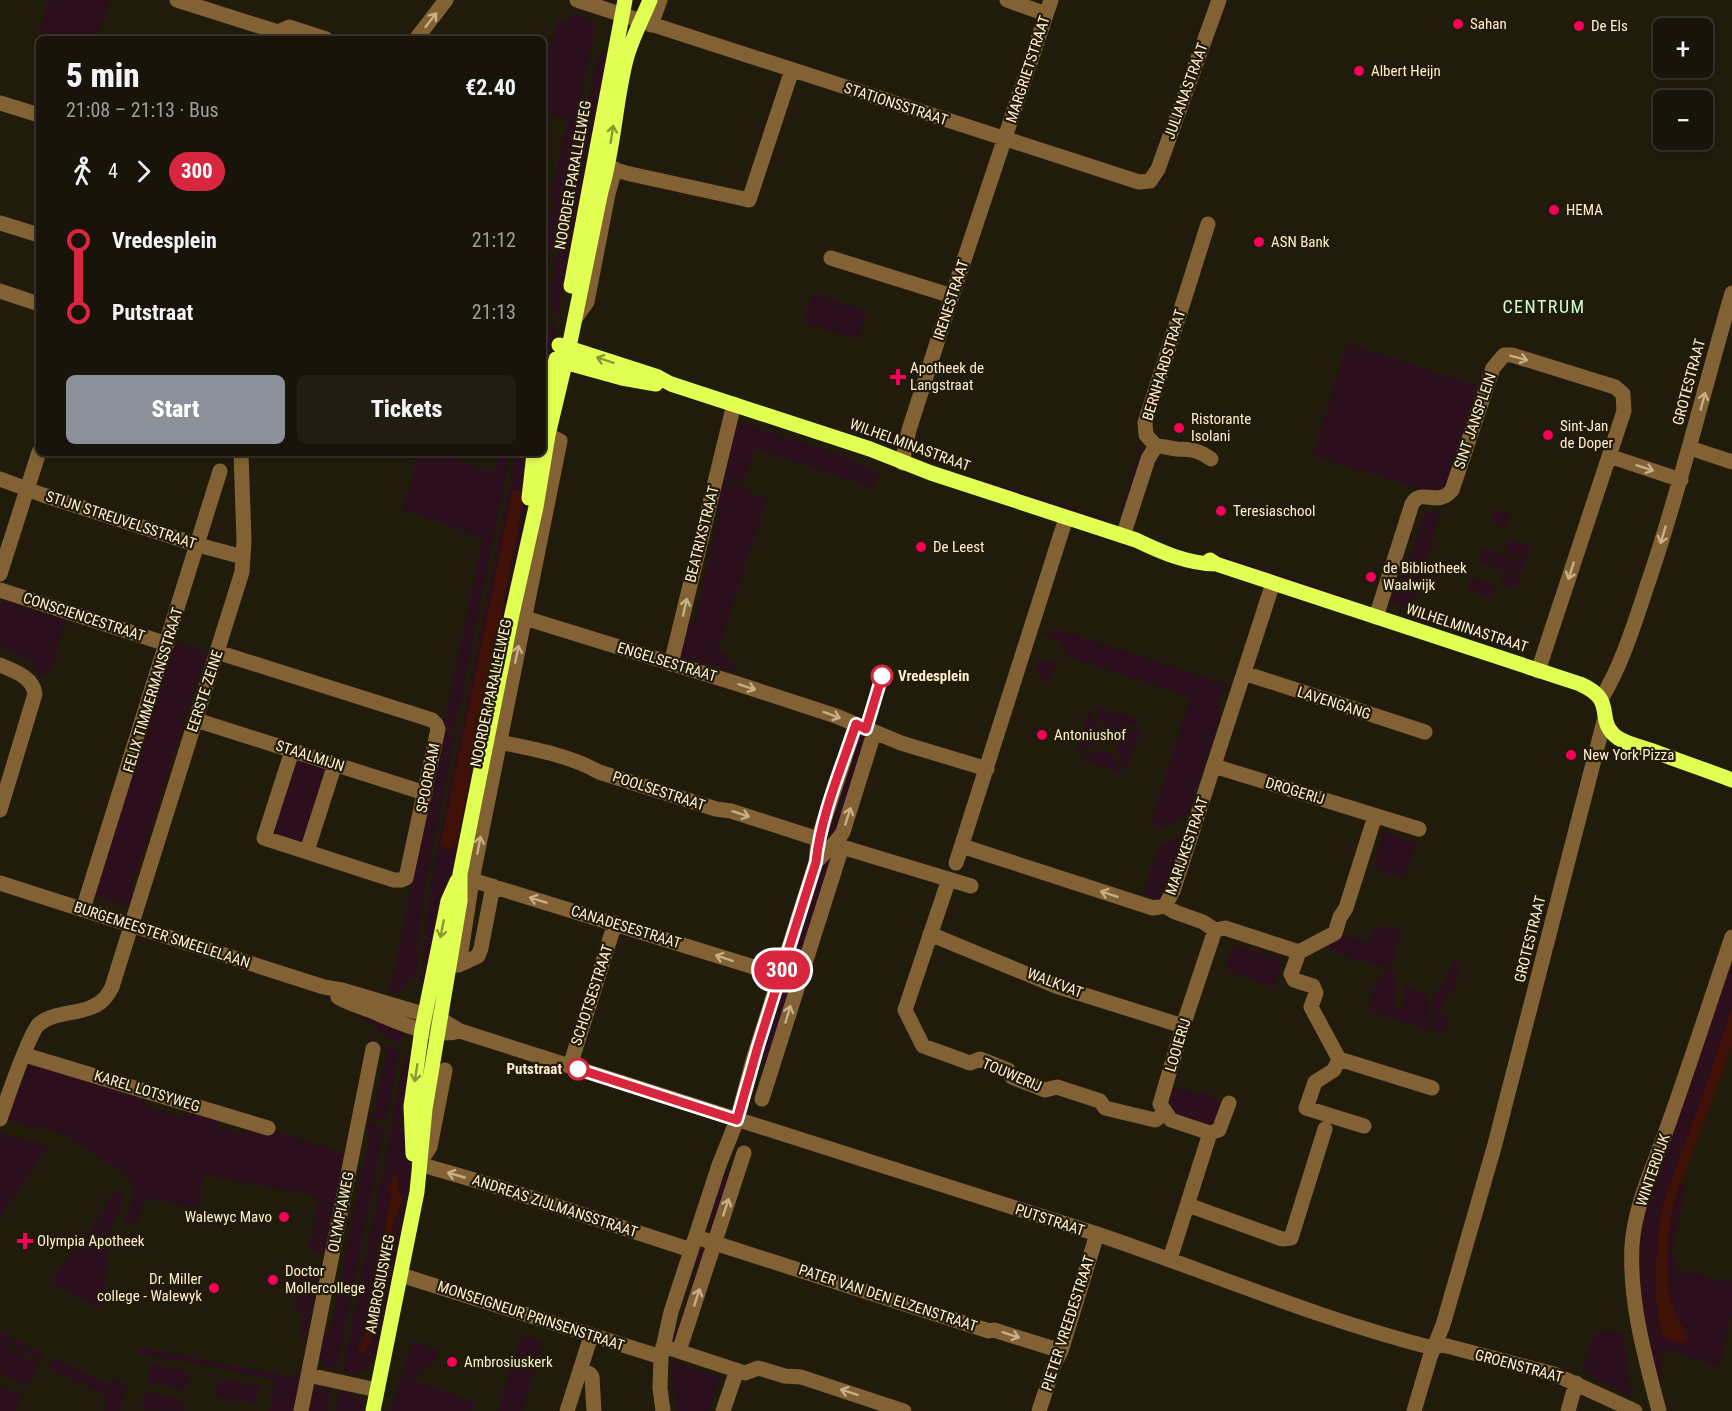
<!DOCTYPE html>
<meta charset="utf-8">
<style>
body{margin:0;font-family:"Roboto Condensed",sans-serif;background:#221d12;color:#f1f3f6;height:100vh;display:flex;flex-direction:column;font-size:22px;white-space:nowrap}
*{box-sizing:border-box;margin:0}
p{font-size:20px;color:#9f9e9c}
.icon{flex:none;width:33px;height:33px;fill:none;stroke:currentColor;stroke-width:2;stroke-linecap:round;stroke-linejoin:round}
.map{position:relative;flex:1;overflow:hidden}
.side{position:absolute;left:36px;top:36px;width:510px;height:420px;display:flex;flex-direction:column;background:#191409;border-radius:9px;box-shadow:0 3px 9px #0003,0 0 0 2px #37332a}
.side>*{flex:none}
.badge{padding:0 12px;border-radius:20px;font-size:21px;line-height:39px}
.tools{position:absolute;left:1653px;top:18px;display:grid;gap:12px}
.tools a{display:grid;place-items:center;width:60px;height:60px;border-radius:9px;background:#191409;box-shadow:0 3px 9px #0003,0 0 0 2px #37332a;font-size:30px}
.map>.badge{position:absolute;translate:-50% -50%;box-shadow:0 0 0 3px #fff}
.legs{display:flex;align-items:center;gap:9px;height:66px;padding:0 30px;font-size:20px}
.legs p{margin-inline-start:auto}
.headline{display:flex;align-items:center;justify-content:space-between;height:102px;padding:0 30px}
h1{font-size:33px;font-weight:800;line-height:45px}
.cta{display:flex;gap:12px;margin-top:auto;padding:12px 30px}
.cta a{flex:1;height:69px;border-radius:9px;background:#8c9099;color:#fff;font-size:24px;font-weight:800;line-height:69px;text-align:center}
.cta a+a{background:#221d12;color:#f1f3f6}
ul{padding:0 30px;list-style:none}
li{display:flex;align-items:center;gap:21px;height:72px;font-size:22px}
li i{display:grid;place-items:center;width:9px;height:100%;margin:0 8px;background:currentColor}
li i::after{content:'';width:15px;height:15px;margin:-8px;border:4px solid;border-radius:50%;background:#191409}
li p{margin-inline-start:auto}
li:first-child i{background:linear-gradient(#0000 50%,currentColor 0)}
li:last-child i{background:linear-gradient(currentColor 50%,#0000 0)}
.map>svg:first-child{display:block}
.green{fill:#2b0f1d;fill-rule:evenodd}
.water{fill:#3f1107}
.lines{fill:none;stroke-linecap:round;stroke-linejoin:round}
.minor{stroke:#826235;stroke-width:15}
.major{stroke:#e1ff53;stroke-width:15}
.oneway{stroke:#c7af88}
.oneway2{stroke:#8b9833}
.line-1-casing{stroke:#fff;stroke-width:14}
.line-1{stroke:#d7263d;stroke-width:9}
.poi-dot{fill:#f70058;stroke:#211b0c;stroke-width:2}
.stop-1-dot{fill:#fff;stroke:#d7263d;stroke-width:3}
.labels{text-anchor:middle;stroke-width:4.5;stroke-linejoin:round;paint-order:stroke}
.poi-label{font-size:15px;fill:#fec;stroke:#211b0c;text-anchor:start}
.street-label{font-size:15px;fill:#fec;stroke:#211b0c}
.stop-label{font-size:15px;font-weight:bold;fill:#fec;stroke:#211b0c;text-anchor:start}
.quarter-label{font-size:18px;letter-spacing:1.5px;fill:#d3ffce;stroke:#211b0c}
</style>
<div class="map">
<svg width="1732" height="1411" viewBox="0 0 1732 1411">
<rect width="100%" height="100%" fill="#211b0c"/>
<path class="green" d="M49,0H110L97,39H61L39,32Z
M574,12L594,21V33L543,292V269L549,250L543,242L554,202L550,199L568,120L543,111V71L559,19L569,22Z
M604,52H608L558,318L555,316L550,290L587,103L598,57Z
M813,294L867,311L858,339L803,323Z
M554,324L557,325L545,386L543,385V341Z
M1347,344L1482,387L1445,486L1438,487L1437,490L1433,489L1432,492L1313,456Z
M738,422L832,452L880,473L875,488L756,449L743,483L722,477Z
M1140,448L1143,449L1122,515L1120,514Z
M394,453H438L494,473L498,453H510L455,730L443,727L483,538L402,509L417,461Z
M516,453H532L521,543L455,869L425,986L420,984L431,881ZM520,519L458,839L443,846L441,842L483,639Z
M719,480L750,489L749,493L767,499L717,651L726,654L730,661L737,664L733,672L711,664L706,666L702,665L700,661L691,658L684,661L678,652L685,625L695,619L721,508L720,507L713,511Z
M984,480L1051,502V504L984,483Z
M1058,503L1106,519V522L1057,505Z
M1495,509L1510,514L1506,527L1491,522Z
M1433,510L1441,512L1410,608L1390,602L1391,596C1402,590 1420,527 1425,511L1432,514Z
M1508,539L1531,546L1527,560L1504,553Z
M1482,548L1525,562L1521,575L1478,561Z
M1215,553L1342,595L1341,597L1215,555Z
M1504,572L1520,577L1516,590L1500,585Z
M1472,578L1495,585L1491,598L1468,591Z
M7,601L66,621L48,677L33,670L36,663L2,646L0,649V606Z
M1056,629L1225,684L1217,707L1222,708L1189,814L1157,830L1151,820L1191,697L1068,657L1060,640L1041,634L1042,630L1054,634Z
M174,640L210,654L208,660L203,664L132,886L135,891L132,901L127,906L95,896L94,891Z
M1044,659L1056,662L1049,684L1045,683L1036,669L1038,662L1042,663Z
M1093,706L1140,720L1118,732L1113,728L1105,729Z
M1089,709L1098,727L1092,736L1093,745L1075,753Z
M1142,725L1126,771L1116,750L1120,743V737Z
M442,732L455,734L422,902L416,977H413L398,993L388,994L396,965Z
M860,735L865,738L840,829L834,834H829L827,826L833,824Z
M1097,749L1103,752H1111L1123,774L1077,758Z
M296,759L322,765L327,770L303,842L300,843L273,833Z
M1383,832L1416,843L1404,879L1372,867Z
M1184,834L1161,901L1143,895L1159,847Z
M834,853L797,974L788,972L823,860Z
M1384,925L1401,931L1393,956L1397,958L1391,965C1373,967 1340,955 1323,946L1339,934L1368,943L1374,928L1382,930Z
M1234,944L1283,960L1274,987L1225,971Z
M1732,954V1008L1658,1249L1656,1273L1661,1331L1677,1316C1660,1274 1665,1226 1681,1184L1686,1186L1672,1252L1673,1259L1677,1260L1675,1269L1731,1283L1732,1279V1313L1720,1366L1662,1349L1660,1384L1657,1386L1641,1315L1640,1237L1643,1214Z
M1453,961L1461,964L1452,995L1447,993L1440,1011L1449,1015L1444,1034L1434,1032L1432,997L1447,977Z
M1389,969L1396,972V1008H1403L1406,984L1415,990L1426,993L1428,995L1431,1031L1373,1012L1369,1004L1377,980Z
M786,985L792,988L765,1066L760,1059L782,988Z
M353,1011L404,1032L401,1042L388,1040L373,1024Z
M370,1033L378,1043L399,1049L387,1117L383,1120L368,1117L366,1115V1112L374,1113L387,1049L368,1043Z
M406,1052L414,1054L407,1107L411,1171L408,1196L378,1354C368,1370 363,1377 343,1372ZM388,1186L402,1199V1202L394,1221L372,1339L357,1349L364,1337L390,1203L391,1193L387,1189Z
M35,1062L147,1098L145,1106L184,1117L186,1109L220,1119L218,1127L243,1135L247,1126L266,1129L345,1153L325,1252L309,1249L319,1197L204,1175L197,1208L144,1198L138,1222L124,1223L132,1201L133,1192L132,1186L126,1174L61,1132L30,1127L6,1120L29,1064Z
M1173,1087L1197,1094L1202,1092L1217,1097L1221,1106L1214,1127L1173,1116L1166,1102L1170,1088Z
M368,1123L381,1125L384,1132L336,1371L324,1366L320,1358L324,1333H330L370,1132L362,1129L364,1124Z
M1,1133L49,1145L0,1217V1135Z
M725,1174L731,1176L714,1232L709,1230L712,1220L710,1219L722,1177Z
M117,1188L125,1196L108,1236L107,1269L102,1308L49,1282L89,1233Z
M704,1247L709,1249L679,1342L671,1340L672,1334L678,1330L697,1268L694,1261L699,1249L703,1250Z
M302,1264L321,1267L306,1334L299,1335L304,1311L294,1309Z
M1595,1331L1623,1332L1631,1397L1583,1372L1581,1369Z
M0,1332L44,1354L41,1359L0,1340Z
M521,1335L544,1341L522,1411H498Z
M412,1341L439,1350C436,1364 420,1368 415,1380L475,1402L472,1411H390Z
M0,1344L39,1363L28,1386L0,1373Z
M140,1347L291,1377L302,1371L294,1411H269L275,1381L206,1365L138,1354Z
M52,1358L110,1385L113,1378L128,1387L119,1411H105L106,1395L48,1368Z
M672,1361L720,1377L709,1411H676L675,1388L671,1381Z
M150,1363L191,1372L187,1390L147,1382Z
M219,1378L260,1386L256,1404L215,1396Z
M0,1385L23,1396L15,1411H0Z
M320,1387L331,1389L326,1411H306L311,1389Z
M339,1390C356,1394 358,1395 365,1411H335Z
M145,1392L185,1400L183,1411L141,1410Z"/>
<path class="water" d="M513,489L520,490L523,496L520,519L458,839C455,846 454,850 446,849L441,842Z
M1732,1008V1047L1673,1204L1668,1239V1291L1677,1316L1686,1333L1687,1339L1682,1345L1665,1338C1649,1311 1657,1234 1663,1203L1708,1080Z
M393,1175L397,1176L402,1202L394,1221L372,1339L364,1353L357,1352L364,1337L390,1204L391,1193L387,1189L388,1186L391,1187Z"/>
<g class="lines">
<path class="minor" d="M177,0L278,32L289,27L326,39
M577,0L1139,182L1150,181L1158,169L1219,0
M1007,0L1046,14
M651,25L660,0
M416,39L446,0
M0,103L39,115
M595,166L608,167L626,173L749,200L792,70
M0,223L39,235
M831,258L952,296
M0,291L39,304
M575,319L587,302L608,194L615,169
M1156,446L1146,435L1145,423L1208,224
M1156,446C1163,446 1169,448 1177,449C1192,450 1197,449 1211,459
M1690,448L1732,462
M1609,456L1681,480
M902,463L909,430L952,296L1051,0
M0,479L43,495L198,545L243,557
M1123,536L1148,459L1156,446
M0,574L39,452
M0,590L167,644
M1376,617L1412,504C1421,487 1438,508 1452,490L1493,368L1504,355H1512L1615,387L1623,394L1624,411L1538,671
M525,618L738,684L836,716L901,743L987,769
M217,652L432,720L436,724L438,729L406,878L401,880H394L264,838L292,751
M671,664L734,404
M0,665C14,671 33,677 35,694L0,810
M1244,673L1425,732
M1601,699C1623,663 1635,621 1649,580C1681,486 1704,389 1732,293
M196,720L425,793
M499,742C533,749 569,755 599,772L716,809L731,811L818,839
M1214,766L1419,829
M838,840L842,847L971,886
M962,846L1153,908L1165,906
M307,851L335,764
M816,862C825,852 836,844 843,832L874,733
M956,863L1066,518
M949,879L905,1010L923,1046L970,1063L980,1059L1008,1070L1012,1077L1045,1090L1057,1087L1100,1101L1105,1108L1155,1120L1165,1113
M472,880L799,981
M0,883L324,987L342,990L440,1019L460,1031L1097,1234C1209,1272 1318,1319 1433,1348
M1165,906L1173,891L1273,583
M1165,906L1175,912L1203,922L1215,930L1225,928L1299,952L1335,933L1340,917L1346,908L1375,816
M83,909L220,471
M930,934L1056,986L1183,1026
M1299,952L1291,974L1294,980L1313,986L1316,993L1311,1007L1339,1059L1432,1088
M452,965H459L478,956L481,948L493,886
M459,965L472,880L560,441L548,435
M338,997C347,1003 359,1006 369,1010C396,1021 430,1039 460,1031
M25,1055L268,1128
M1339,1059L1334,1070L1315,1082L1306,1108L1364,1126
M570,1066L615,923
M445,1070L430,1147L419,1164L495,1186L691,1250
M762,1099L842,847
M0,1119C6,1102 29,1033 39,1024C57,1009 88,1016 104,999C107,996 110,991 112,987L242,572L244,540L241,453
M1210,1133L1219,1130L1229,1103
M1188,1205L1282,1239L1291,1238L1325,1129
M696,1237L989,1331L994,1330L1061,1351
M1170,1259L1210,1133L1171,1120L1160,1104L1183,1026L1215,930
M401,1275L661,1357
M663,1346L745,1373L758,1368L785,1376L801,1377L904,1411
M1433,1348L1440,1345L1447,1346L1554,1374L1635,1411
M679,1351L744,1153
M580,1370L590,1374L592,1377L594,1411
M308,1375L377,1390
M301,1411L373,1049
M567,1411L591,1336
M663,1411L660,1388L661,1357L671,1312L719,1165L737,1120L753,1060L816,862L818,839L856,724
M723,1411L737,1370
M1039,1411L1054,1365L1061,1351L1097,1234
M1414,1411L1430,1357L1443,1325L1495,1144L1604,721
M1568,1411L1576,1383
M1659,1411C1645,1357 1629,1301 1632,1245C1635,1205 1653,1168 1666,1131C1689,1067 1710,1002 1732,937"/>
<path class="major" d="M571,286L625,0
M559,345L658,377L671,384L870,449L931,473L1136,540C1161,552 1188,564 1216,564
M557,360L622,378L656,384
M543,412L556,359
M529,498L534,453
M1210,560L1216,564L1580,684C1619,701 1593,720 1618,738C1627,744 1642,747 1653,751C1679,761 1706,770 1732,780
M413,1154L411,1106L422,1029L448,901L457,881
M373,1411L417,1192L425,1109L460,901V874L512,614L536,507L548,435L569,347L601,191C614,149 615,103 626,60C631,40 642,20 650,0"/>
</g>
<defs><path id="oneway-shaft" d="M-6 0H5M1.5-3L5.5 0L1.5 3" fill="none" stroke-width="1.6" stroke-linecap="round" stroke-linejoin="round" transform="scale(1.5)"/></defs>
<g class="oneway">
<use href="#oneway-shaft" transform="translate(431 20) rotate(-52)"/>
<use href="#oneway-shaft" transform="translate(1519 358) rotate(15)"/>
<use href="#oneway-shaft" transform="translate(1703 401) rotate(-75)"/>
<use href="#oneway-shaft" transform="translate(1645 468) rotate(18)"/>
<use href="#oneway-shaft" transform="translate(1663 535) rotate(107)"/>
<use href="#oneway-shaft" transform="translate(1571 571) rotate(108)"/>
<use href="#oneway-shaft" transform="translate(685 607) rotate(-77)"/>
<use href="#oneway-shaft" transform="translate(517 654) rotate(-78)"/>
<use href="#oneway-shaft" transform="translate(747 687) rotate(18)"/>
<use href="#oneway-shaft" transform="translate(832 715) rotate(20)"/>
<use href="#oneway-shaft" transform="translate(741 814) rotate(18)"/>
<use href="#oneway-shaft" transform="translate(848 816) rotate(-72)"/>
<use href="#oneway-shaft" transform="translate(479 845) rotate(-79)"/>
<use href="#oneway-shaft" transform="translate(1109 894) rotate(-162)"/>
<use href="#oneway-shaft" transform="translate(538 900) rotate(-163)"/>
<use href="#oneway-shaft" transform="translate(724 958) rotate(-162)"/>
<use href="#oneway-shaft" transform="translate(788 1014) rotate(-73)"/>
<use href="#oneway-shaft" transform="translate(456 1175) rotate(-164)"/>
<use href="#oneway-shaft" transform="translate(726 1207) rotate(-72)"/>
<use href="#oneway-shaft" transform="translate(697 1297) rotate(-72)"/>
<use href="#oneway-shaft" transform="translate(1011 1335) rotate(18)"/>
<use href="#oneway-shaft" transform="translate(849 1392) rotate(-162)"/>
</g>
<g class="oneway2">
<use href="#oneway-shaft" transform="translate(612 134) rotate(-81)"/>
<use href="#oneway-shaft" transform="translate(605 360) rotate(-162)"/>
<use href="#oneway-shaft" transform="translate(442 929) rotate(101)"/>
<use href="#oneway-shaft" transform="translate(416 1073) rotate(99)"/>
</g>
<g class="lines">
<defs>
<path id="line-1" d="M578,1069L737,1120L758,1046L816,862C821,815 841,769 856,724L866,729L882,676"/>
</defs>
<use href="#line-1" class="line-1-casing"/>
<use href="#line-1" class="line-1"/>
</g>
<g class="poi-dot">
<circle cx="1458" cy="24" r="6"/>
<circle cx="1579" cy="26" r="6"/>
<circle cx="1359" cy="71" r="6"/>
<circle cx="1554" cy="210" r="6"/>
<circle cx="1259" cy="242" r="6"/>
<path d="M895 368h6v6h6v6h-6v6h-6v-6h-6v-6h6z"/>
<circle cx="1179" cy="428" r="6"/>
<circle cx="1548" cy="435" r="6"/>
<circle cx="1221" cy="511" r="6"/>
<circle cx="921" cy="547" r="6"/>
<circle cx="1371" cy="577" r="6"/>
<circle cx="1042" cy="735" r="6"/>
<circle cx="1571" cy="755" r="6"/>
<circle cx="284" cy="1217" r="6"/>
<path d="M22 1232h6v6h6v6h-6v6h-6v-6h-6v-6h6z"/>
<circle cx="273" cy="1280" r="6"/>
<circle cx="214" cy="1288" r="6"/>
<circle cx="452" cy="1362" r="6"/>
</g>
<g class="stop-1-dot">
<circle cx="882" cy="676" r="10"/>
<circle cx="578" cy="1069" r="10"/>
</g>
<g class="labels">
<g class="poi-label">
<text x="1470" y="29">Sahan</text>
<text x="1591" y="31">De Els</text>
<text x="1371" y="76">Albert Heijn</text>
<text x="1566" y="215">HEMA</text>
<text x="1271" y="247">ASN Bank</text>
<text x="910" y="373">Apotheek de<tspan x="910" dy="17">Langstraat</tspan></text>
<text x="1191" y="424">Ristorante<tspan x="1191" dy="17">Isolani</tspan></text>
<text x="1560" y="431">Sint-Jan<tspan x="1560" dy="17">de Doper</tspan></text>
<text x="1233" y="516">Teresiaschool</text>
<text x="933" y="552">De Leest</text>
<text x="1383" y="573">de Bibliotheek<tspan x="1383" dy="17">Waalwijk</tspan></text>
<text x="1054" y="740">Antoniushof</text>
<text x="1583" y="760">New York Pizza</text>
<text x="272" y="1222" text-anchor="end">Walewyc Mavo</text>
<text x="37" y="1246">Olympia Apotheek</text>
<text x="285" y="1276">Doctor<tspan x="285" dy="17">Mollercollege</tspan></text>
<text x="202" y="1284" text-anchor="end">Dr. Miller<tspan x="202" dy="17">college - Walewyk</tspan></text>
<text x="464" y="1367">Ambrosiuskerk</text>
</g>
<g class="street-label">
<text transform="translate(1028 69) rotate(-72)" y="5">MARGRIETSTRAAT</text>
<text transform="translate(1186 91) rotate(-70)" y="5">JULIANASTRAAT</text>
<text transform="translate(896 104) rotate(18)" y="5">STATIONSSTRAAT</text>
<text transform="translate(573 175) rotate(-80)" y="5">NOORDER PARALLELWEG</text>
<text transform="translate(951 300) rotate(-72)" y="5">IRENESTRAAT</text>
<text transform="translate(1164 365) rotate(-73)" y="5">BERNHARDSTRAAT</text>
<text transform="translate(1689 382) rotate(-75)" y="5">GROTESTRAAT</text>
<text transform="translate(1475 421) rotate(-71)" y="5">SINT JANSPLEIN</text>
<text transform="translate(910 445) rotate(20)" y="5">WILHELMINASTRAAT</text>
<text transform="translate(121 520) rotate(18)" y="5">STIJN STREUVELSSTRAAT</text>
<text transform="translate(702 534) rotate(-76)" y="5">BEATRIXSTRAAT</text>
<text transform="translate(84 617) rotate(18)" y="5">CONSCIENCESTRAAT</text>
<text transform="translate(1467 628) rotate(18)" y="5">WILHELMINASTRAAT</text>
<text transform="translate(667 662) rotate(17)" y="5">ENGELSESTRAAT</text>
<text transform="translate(153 690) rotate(-73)" y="5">FELIX TIMMERMANSSTRAAT</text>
<text transform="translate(205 691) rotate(-72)" y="5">EERSTE ZEINE</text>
<text transform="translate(491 693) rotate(-78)" y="5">NOORDER PARALLELWEG</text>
<text transform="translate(1334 703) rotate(18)" y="5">LAVENGANG</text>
<text transform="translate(310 756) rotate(18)" y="5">STAALMIJN</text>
<text transform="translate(428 778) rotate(-79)" y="5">SPOORDAM</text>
<text transform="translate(659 791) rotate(18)" y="5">POOLSESTRAAT</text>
<text transform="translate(1295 791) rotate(17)" y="5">DROGERIJ</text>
<text transform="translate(1187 846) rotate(-71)" y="5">MARIJKESTRAAT</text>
<text transform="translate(626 927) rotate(17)" y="5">CANADESESTRAAT</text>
<text transform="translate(162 935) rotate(18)" y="5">BURGEMEESTER SMEELELAAN</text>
<text transform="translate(1530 939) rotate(-76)" y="5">GROTESTRAAT</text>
<text transform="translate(1055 983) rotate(21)" y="5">WALKVAT</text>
<text transform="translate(592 995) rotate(-72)" y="5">SCHOTSESTRAAT</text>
<text transform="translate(1178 1045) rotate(-73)" y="5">LOOIERIJ</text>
<text transform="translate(1012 1075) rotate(23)" y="5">TOUWERIJ</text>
<text transform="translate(147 1091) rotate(17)" y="5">KAREL LOTSYWEG</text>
<text transform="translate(1653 1170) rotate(-71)" y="5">WINTERDIJK</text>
<text transform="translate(555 1206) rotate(18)" y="5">ANDREAS ZIJLMANSSTRAAT</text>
<text transform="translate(341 1212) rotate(-79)" y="5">OLYMPIAWEG</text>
<text transform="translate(1050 1220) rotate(18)" y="5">PUTSTRAAT</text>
<text transform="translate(380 1284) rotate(-79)" y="5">AMBROSIUSWEG</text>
<text transform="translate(888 1298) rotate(18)" y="5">PATER VAN DEN ELZENSTRAAT</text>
<text transform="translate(531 1316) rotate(18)" y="5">MONSEIGNEUR PRINSENSTRAAT</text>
<text transform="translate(1068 1323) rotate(-72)" y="5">PIETER VREEDESTRAAT</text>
<text transform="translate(1519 1366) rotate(15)" y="5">GROENSTRAAT</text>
</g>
<g class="stop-label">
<text x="898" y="681">Vredesplein</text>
<text x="562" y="1074" text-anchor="end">Putstraat</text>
</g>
<g class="quarter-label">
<text x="1544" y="313">CENTRUM</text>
</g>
</g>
</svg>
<div class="tools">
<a>+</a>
<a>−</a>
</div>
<b class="badge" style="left:782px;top:970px;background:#d7263d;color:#fff">300</b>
<section class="side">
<div class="headline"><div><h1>5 min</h1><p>21:08 – 21:13 · Bus</p></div><b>€2.40</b></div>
<div class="legs"><svg class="icon" aria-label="walk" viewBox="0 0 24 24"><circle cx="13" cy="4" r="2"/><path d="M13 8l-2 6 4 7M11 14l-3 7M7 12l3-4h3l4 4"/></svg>4<svg class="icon" aria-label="forward" viewBox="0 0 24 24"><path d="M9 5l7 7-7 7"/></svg><b class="badge" style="background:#d7263d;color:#fff">300</b></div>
<ul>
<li><i style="color:#d7263d"></i><b>Vredesplein</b><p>21:12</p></li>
<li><i style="color:#d7263d"></i><b>Putstraat</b><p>21:13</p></li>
</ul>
<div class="cta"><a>Start</a><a>Tickets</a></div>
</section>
</div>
